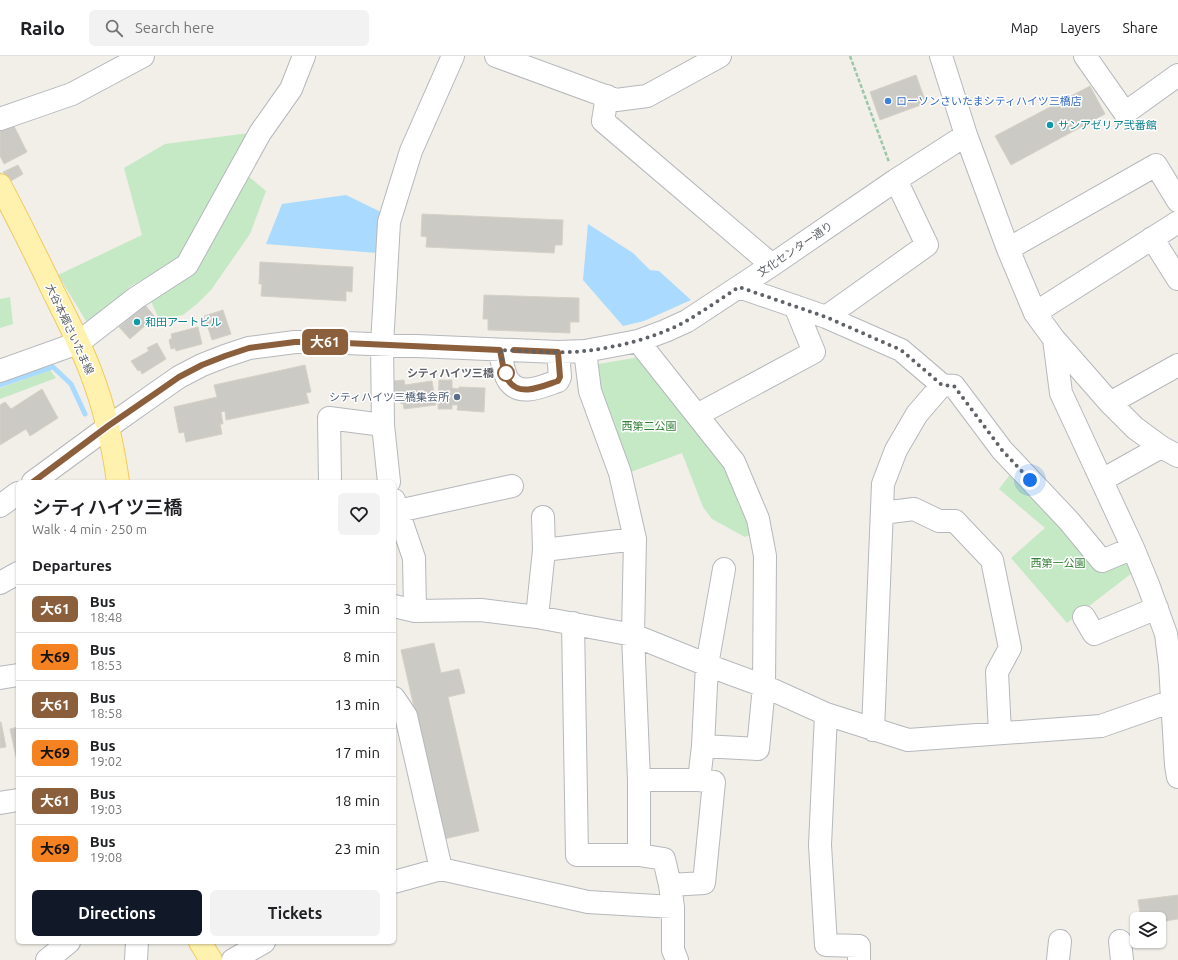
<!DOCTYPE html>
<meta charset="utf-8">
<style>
body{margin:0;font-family:Ubuntu,"Noto Sans JP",sans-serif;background:#f2f2f2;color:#202124;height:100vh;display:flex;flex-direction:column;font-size:15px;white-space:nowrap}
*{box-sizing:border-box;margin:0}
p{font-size:13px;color:#757577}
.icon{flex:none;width:22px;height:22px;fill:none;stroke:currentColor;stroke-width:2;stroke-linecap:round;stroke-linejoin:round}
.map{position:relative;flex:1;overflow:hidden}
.details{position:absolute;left:16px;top:424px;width:380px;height:464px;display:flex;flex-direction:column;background:#fff;border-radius:6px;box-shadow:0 1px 3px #0004}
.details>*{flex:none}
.badge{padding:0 8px;border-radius:6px;font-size:14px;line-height:26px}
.fabs{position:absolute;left:1130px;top:856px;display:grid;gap:8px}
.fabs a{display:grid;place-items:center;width:36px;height:36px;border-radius:6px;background:#fff;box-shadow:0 1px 3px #0004;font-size:20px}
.you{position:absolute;width:20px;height:20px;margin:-10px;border:3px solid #fff;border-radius:50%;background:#1a73e8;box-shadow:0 0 0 6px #1a73e833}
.map>.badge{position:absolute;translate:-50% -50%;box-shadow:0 0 0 2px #fff}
h2{padding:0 16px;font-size:15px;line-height:36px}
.round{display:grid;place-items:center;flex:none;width:42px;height:42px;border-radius:6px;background:#f2f2f2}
.headline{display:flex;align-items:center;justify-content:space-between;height:68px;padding:0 16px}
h1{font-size:19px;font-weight:600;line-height:30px}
.button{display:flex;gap:8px;margin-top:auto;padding:8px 16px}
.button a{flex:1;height:46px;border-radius:6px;background:#111827;color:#fff;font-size:16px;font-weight:600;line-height:46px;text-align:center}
.button a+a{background:#f2f2f2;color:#202124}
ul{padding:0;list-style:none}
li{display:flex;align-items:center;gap:12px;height:48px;padding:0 16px;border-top:1px solid #e0e0e0}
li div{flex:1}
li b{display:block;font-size:15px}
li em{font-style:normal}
li .badge{min-width:44px;font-weight:700;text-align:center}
header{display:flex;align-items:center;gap:24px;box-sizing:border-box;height:56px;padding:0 20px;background:#fff;border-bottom:1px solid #e0e0e0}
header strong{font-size:19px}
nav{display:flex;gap:22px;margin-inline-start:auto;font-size:14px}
.search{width:280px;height:36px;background:#f2f2f2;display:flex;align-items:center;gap:10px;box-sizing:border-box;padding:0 14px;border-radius:6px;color:#757577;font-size:15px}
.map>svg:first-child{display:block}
.green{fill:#c5e8c5}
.water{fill:#aadaff}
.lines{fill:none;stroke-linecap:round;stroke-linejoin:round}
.stream{stroke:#aadaff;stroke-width:5}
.building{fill:#cccac5;stroke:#d6d1c6}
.minor-casing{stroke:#b5b8bc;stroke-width:24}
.major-casing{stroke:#f2c960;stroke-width:24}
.path{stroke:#9cc7a9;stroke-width:2.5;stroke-dasharray:4 2;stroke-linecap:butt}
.minor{stroke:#fff;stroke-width:22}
.major{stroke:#fff2af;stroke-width:22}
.line-casing{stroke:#fff;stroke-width:9}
.line{stroke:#8b5e3c;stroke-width:6}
.walk{stroke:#5f6368;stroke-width:4;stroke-dasharray:0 7.2}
.shop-dot{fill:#3f7fe0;stroke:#fff;stroke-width:1.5}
.culture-dot{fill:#0f9aa8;stroke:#fff;stroke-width:1.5}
.stop-dot{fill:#fff;stroke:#8b5e3c;stroke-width:2}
.service-dot{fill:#5c6f8a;stroke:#fff;stroke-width:1.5}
.labels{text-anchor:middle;stroke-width:3;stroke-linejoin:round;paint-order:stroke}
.shop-label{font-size:11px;fill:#366cbe;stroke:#fff;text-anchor:start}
.culture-label{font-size:11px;fill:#0d838f;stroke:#fff;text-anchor:start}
.street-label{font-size:11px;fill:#5f6368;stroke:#fff}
.stop-label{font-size:11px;font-weight:bold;fill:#5f6368;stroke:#fff;text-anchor:end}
.service-label{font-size:11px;fill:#4e5e75;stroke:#fff;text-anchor:end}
.park-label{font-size:11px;fill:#348238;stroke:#fff}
</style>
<header>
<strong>Railo</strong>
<div class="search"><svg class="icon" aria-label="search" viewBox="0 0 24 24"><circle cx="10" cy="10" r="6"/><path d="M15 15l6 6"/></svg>Search here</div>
<nav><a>Map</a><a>Layers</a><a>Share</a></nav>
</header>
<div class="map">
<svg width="1178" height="904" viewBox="0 0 1178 904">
<rect width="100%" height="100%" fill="#f1efe8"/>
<path class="green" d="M249,77L192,180L177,204L131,230L88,268L58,219L142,179L124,112L165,88Z
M247,119L266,135L250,178L211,234L198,247L183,259L159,263L149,241Z
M10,241L13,268L0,272V243Z
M639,301L728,409L756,476L745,481L712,463L703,451L682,397L628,417L593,309Z
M50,314L56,322L0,343V332Z
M1015,412L1101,508L1125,499L1132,517L1067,567L1011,502L1045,472L999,433Z"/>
<path class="water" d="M346,139L383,157L377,197L266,188L282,148Z
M588,168L633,197L650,214L659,215L691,244L644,265L623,270L583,224Z"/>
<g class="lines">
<path class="stream" d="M0,329L53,311L71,328L85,358"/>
</g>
<path class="building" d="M916,19L926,47L880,64L870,36Z
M1090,30L1105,58L1011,109L995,80Z
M11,64L27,96L4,108L0,100V69Z
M18,109L23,118L9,126L3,116Z
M422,158L563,164L562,189H555L554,197L426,191L427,181L421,180Z
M260,206L353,211L352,236L346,235V245L261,240L262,228H259Z
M484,239L579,242V266H570V277L488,274V263H483Z
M145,249L155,261L130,283L119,271Z
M223,254L231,278L212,284L204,260Z
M198,271L202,288L176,295L175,292L171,293L169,284L172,282L171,278Z
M157,287L166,303L142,318L140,314L138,315L131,305L149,295L147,292Z
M305,309L311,336L306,337L309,347L226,364L225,355L221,356L223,368H220L222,378L186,386L184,376L179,377L174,351L217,341L214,329Z
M404,324L405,329L432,325L436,349L404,353L403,347L401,348L400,343H396L393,325Z
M439,324H452V332L459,333V331L485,332L484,356L457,354L458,349H452V353H438Z
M42,333L58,362L30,380L26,373L0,389V349L5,346L11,353Z
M434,587L441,617L459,613L465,637L448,641L479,775L444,783L401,594Z
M0,666H1L6,691L0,692Z
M18,671V701H16L10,673Z
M1178,839V863L1159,866V863H1141L1138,844Z"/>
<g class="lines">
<defs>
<path id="minor" d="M496,0L616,44L647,40L720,0
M941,0L966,79L1008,193L1035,257L1054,283L1110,347L1135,372L1161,391L1178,400
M1085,0L1125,57L1178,19
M607,40L603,65L772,209
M0,63L72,38L143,0
M1152,182L1178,223
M1008,193L1156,109L1178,145
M739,231L826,261L901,294L942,329L917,358L896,394L883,428L873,674
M1035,257L1178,166
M826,261L927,189L896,124
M1054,283L1061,337L1133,492L1149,531L1166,578L1170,609L1176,709L1178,721
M638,285L734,406L758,463L765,500L764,630L758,693L703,690
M499,294C502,303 503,316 508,324C520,342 543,330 558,325L560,321L558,296
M585,295L590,335L620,417L635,483L633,579L639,724V799L664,803L670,829L673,851V894L677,904
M0,315L78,287L136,242L187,209L260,77L291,33L304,0
M942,329L954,330L1002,394L1069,465L1102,505L1133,492
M1110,347L1178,309
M697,359L814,296L795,250
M1102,424L1161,391
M33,426L108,371L156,337L179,321L202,309L225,300L249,292L295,286H323L558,296L585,295L638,285L665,275L687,265L772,209L896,124L966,79
M330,426L329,362L383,369
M389,426L383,369L382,289L389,166L411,95L453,0
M394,444L414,502L415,555
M0,450L18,437
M398,455L512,430
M882,457L914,453L939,465H955L992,504L1010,592L997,616L1000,677
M544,494L635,483
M0,527L18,517
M394,550L415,555L481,554L537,561L633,579L715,612L764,630L826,658L908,684L1101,670L1178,643
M537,561L544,494L543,461
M1084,561L1094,578L1157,552
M573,567L577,799H639
M0,622L18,619
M394,642L406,660L441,813L588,846L673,851
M826,658L820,789L826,889L859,890V904
M639,724H699
M0,747L18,744
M394,826L441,813
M670,829L704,827L714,726L699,724L703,690L707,609L724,513
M1120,885L1122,904
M47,904L69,886
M136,904L137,886
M233,904L264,886
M1058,904L1060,885"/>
<path id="major" d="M0,129C19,165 37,201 54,237C67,263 80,288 90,314C104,350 113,388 118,426
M200,886L211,904"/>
</defs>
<use href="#minor" class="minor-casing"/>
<use href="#major" class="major-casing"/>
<path class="path" d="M850,0L889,106"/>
<use href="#minor" class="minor"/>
<use href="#major" class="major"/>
</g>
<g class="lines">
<defs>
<path id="line" d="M33,426L108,370L156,337L179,321L202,309L225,300L249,292L295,286H323L500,294C502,303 503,316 508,324C519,342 543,330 558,325L560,321L558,296L514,294"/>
</defs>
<use href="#line" class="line-casing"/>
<use href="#line" class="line"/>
<path class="walk" d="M506,317L500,294C528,295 557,298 585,295C619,291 659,281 688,264C705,254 722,242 739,231L826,261L901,294L942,329L954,330L1002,394L1030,424"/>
</g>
<circle class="shop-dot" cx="888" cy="45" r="4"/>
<g class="culture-dot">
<circle cx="1050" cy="69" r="4"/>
<circle cx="137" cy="266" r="4"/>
</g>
<circle class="stop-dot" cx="506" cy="317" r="8"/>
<circle class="service-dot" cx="457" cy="341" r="4"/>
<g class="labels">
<g class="shop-label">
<text x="896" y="49">ローソンさいたまシティハイツ三橋店</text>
</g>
<g class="culture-label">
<text x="1058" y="73">サンアゼリア弐番館</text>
<text x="145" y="270">和田アートビル</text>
</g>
<g class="street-label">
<text transform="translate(795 193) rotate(-34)" y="4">文化センター通り</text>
<text transform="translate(70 273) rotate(65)" y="4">大谷本郷さいたま線</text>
</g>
<g class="stop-label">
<text x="494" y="321">シティハイツ三橋</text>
</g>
<g class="service-label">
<text x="449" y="345">シティハイツ三橋集会所</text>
</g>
<g class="park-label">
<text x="649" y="374">西第二公園</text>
<text x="1058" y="511">西第一公園</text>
</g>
</g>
</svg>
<div class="fabs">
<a><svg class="icon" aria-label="layers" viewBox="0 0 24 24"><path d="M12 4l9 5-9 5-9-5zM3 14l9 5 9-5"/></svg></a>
</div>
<div class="you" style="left:1030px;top:424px"></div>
<b class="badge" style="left:325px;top:286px;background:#8b5e3c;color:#fff">大61</b>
<section class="details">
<div class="headline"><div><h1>シティハイツ三橋</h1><p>Walk · 4 min · 250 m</p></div><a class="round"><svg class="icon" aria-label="heart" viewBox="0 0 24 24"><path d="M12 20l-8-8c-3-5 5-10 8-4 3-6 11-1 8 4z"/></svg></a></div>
<h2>Departures</h2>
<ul>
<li><span class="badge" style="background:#8b5e3c;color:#fff">大61</span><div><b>Bus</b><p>18:48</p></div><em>3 min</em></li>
<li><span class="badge" style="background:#f58220;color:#111">大69</span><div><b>Bus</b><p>18:53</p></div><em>8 min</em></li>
<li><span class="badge" style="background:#8b5e3c;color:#fff">大61</span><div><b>Bus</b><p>18:58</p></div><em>13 min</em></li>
<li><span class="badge" style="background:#f58220;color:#111">大69</span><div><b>Bus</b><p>19:02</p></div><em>17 min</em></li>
<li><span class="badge" style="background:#8b5e3c;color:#fff">大61</span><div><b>Bus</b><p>19:03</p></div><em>18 min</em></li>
<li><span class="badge" style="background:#f58220;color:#111">大69</span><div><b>Bus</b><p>19:08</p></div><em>23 min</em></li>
</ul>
<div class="button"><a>Directions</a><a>Tickets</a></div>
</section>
</div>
